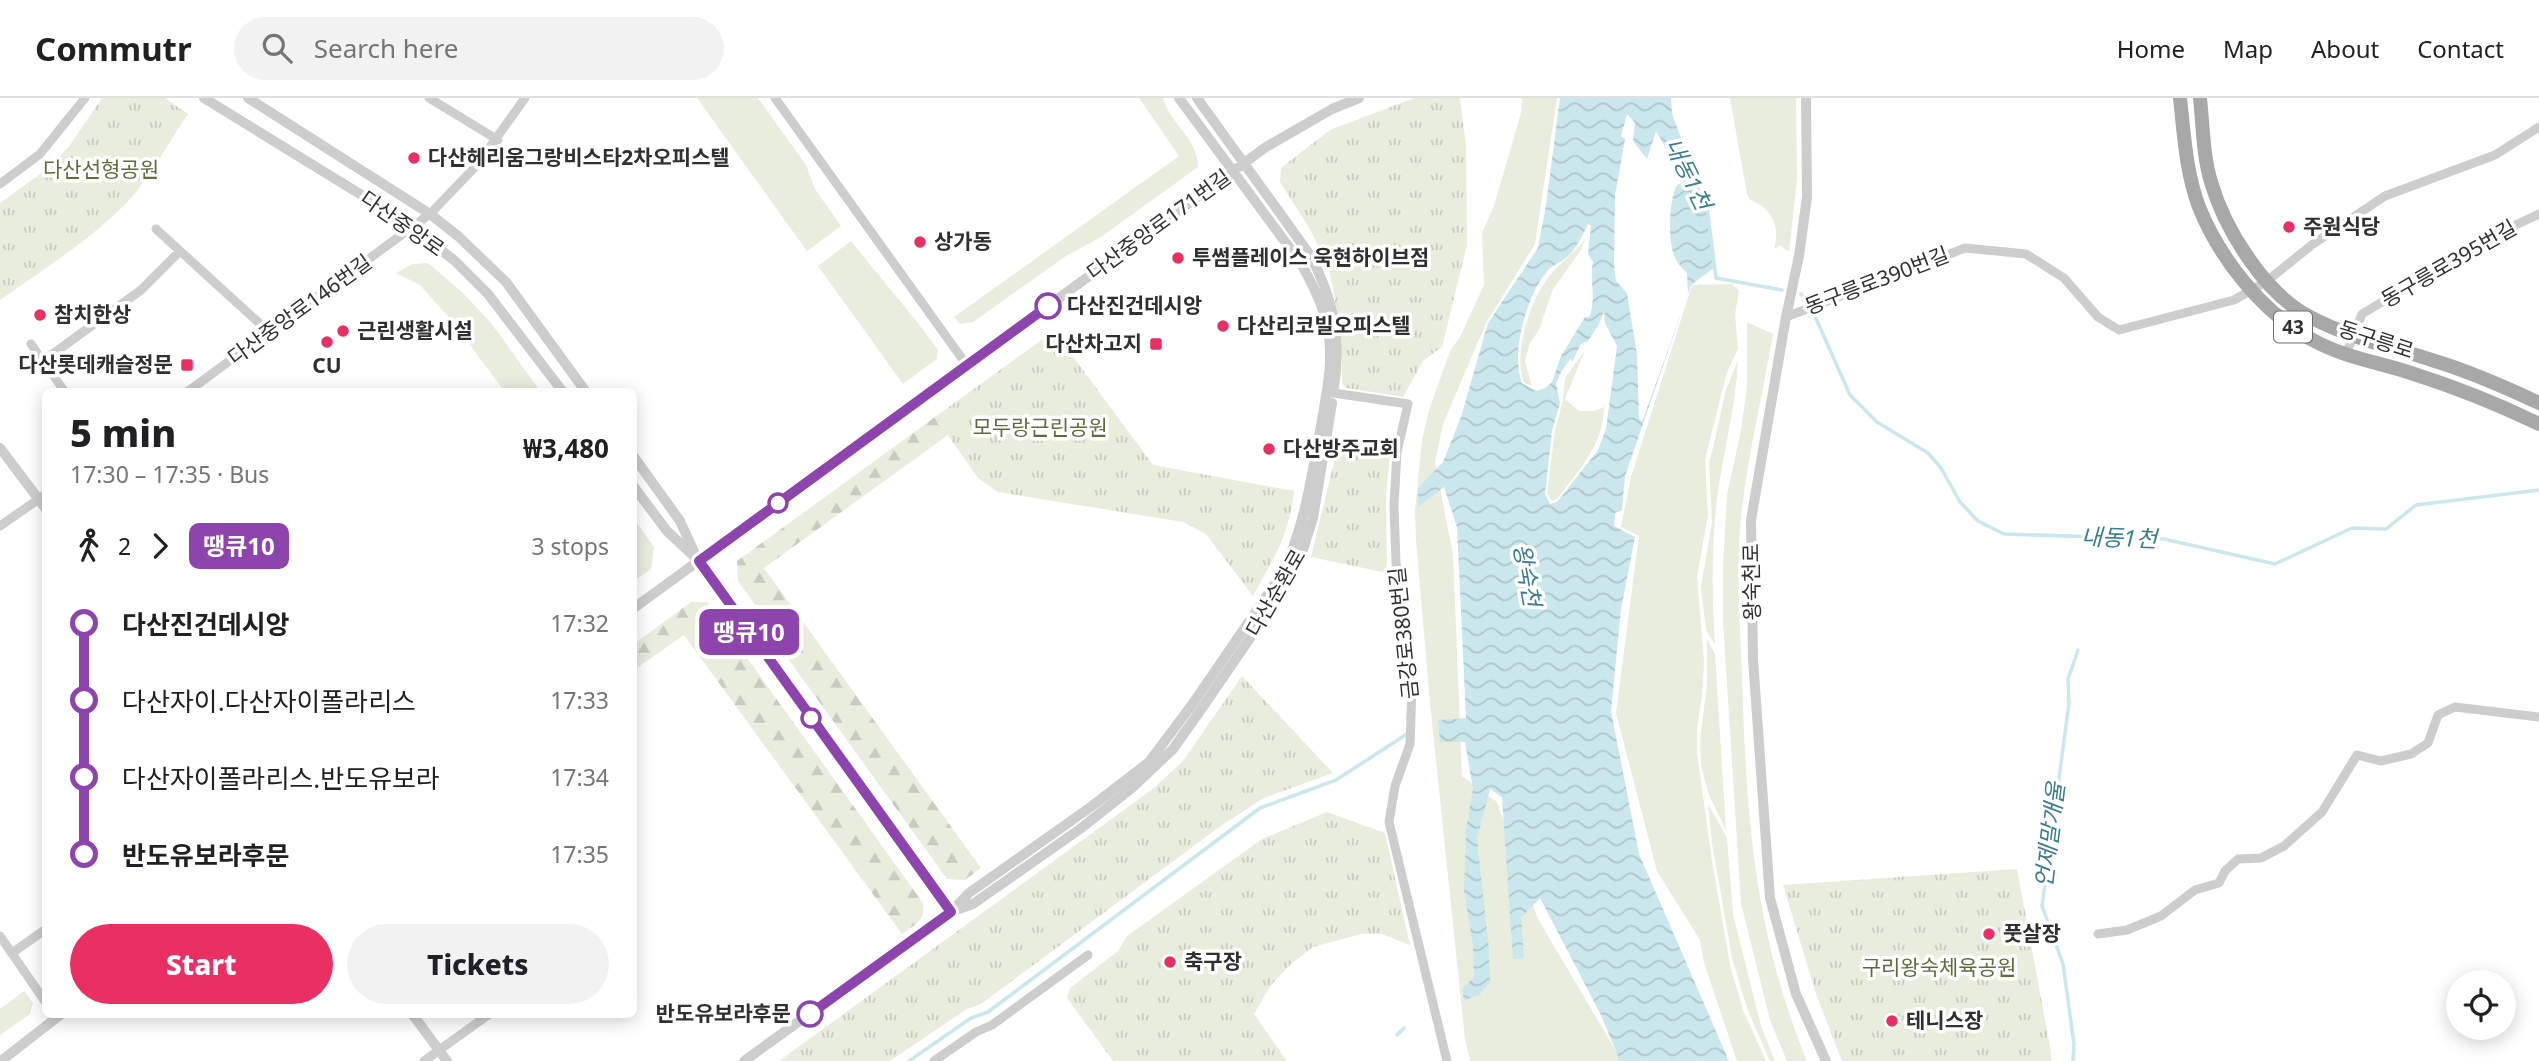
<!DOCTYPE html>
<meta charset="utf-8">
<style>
body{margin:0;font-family:"Noto Sans","Noto Sans KR",sans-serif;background:#f2f2f2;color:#202124;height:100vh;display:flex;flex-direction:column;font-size:26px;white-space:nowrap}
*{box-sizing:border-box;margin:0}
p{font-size:23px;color:#757577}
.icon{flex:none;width:38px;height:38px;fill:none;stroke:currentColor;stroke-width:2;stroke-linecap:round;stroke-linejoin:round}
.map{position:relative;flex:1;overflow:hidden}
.side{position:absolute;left:42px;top:290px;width:595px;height:630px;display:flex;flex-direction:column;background:#fff;border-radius:10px;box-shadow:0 4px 18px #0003}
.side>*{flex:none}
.badge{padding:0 14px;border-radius:10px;font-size:24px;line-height:46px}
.buttons{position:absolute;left:2446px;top:872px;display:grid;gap:14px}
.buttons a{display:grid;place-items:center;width:70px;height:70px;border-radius:50%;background:#fff;box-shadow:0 4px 18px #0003;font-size:35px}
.map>.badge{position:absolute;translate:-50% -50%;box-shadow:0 0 0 4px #fff}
.legs{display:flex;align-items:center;gap:10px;height:77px;padding:0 28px;font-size:23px}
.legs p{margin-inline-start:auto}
.head{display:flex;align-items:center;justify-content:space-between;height:119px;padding:0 28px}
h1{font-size:38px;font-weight:800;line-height:52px}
.cta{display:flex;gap:14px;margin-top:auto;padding:14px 28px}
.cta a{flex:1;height:80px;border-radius:42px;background:#ea2f62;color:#fff;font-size:28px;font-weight:800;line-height:80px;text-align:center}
.cta a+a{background:#f2f2f2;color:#202124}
ul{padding:0 28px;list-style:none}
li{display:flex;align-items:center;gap:24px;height:77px;font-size:26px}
li i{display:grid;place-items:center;width:10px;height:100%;margin:0 9px;background:currentColor}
li i::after{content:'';width:18px;height:18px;margin:-9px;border:5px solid;border-radius:50%;background:#fff}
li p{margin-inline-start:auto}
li:first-child i{background:linear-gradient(#0000 50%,currentColor 0)}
li:last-child i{background:linear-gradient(currentColor 50%,#0000 0)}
header{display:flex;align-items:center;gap:42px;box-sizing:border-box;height:98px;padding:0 35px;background:#fff;border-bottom:2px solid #e0e0e0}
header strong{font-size:33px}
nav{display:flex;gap:38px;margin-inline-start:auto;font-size:24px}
.search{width:490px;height:63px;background:#f2f2f2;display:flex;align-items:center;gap:18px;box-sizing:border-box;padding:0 24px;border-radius:38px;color:#757577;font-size:26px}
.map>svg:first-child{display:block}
.grass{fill:#e9edde}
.forest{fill:url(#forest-firs)}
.park{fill:url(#park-tufts)}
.water{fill:url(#water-waves);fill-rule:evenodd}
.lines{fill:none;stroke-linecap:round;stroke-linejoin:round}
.stream{stroke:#cae7ed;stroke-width:3.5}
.minor{stroke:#cdcdcd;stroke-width:9}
.tertiary{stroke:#cdcdcd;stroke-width:10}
.primary{stroke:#a8a8a8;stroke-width:14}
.line-1-casing{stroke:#fff;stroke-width:16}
.line-1{stroke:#8e44ad;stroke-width:10}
.poi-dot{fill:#ea2f62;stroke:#fff;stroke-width:2.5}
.stop-1-dot{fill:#fff;stroke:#8e44ad;stroke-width:3.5}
.labels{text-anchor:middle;stroke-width:7;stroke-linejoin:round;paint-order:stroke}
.shield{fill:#fff;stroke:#6e6e6e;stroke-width:2}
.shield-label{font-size:19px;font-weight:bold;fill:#303030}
.poi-label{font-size:21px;font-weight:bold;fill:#303030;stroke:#fff;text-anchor:start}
.park-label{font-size:21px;fill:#5d6d3c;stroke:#fff}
.street-label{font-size:21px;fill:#303030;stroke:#fff}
.stop-label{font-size:21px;font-weight:bold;fill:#303030;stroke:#fff;text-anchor:start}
.water-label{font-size:23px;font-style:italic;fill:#397e8e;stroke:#fff}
</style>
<header>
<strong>Commutr</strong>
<div class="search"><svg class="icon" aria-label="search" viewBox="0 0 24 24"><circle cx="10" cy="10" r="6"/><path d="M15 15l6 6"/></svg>Search here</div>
<nav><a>Home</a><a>Map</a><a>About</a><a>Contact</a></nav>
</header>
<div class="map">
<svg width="2539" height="963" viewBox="0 0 2539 963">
<defs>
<pattern id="forest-firs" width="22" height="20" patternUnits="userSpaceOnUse" patternTransform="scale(1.75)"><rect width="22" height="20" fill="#e9edde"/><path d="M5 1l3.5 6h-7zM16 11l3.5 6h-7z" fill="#c8ccbf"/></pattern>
<pattern id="park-tufts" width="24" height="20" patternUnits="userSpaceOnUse" patternTransform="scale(1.75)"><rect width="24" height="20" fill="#e9edde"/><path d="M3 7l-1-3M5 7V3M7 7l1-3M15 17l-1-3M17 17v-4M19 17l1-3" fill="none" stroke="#c8ccbf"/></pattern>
<pattern id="water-waves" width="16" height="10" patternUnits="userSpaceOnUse" patternTransform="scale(1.75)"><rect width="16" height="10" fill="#cae7ed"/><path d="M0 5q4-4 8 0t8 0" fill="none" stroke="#aec6cc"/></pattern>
</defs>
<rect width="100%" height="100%" fill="#fff"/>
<path class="grass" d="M697,0H758L806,67L815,91L841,128L807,153Z
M1139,0H1163C1171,28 1198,40 1198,69L1101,139L1066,158L973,224L960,226L954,219L1179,58Z
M1522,0H1557L1535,146L1486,225L1443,326L1435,364L1453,457L1462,678L1497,704L1538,821L1622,963H1470L1465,941L1430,605L1416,441L1415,412L1422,342L1429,312L1450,253L1460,239L1484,187L1482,135L1494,108L1521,15Z
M1730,0H1796L1797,81L1789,154L1780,147L1774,151C1781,127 1771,110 1749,101L1747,96Z
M1586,140L1581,152L1553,191L1539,232L1530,245L1525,263L1532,288L1524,285C1512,255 1531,199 1551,176C1562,163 1576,154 1586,140Z
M851,143C880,180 911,214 938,252L937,261L903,286L818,168Z
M428,165L463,195L491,225L541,294H505L452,223L420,187L396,175L413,166Z
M1732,186L1739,193L1735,216L1738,251L1727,274L1705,361L1708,417L1697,479L1704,564L1702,599L1697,630V655L1712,763L1730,867L1743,912L1766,963H1737L1704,865L1700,842L1657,773L1616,615L1639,438L1621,429L1631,379L1692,187Z
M1747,224L1773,236C1763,296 1747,360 1741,419C1736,472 1740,526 1742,578C1746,716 1754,834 1807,963H1787L1770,922L1741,805L1723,524V468L1727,397L1741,332L1747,289Z
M1585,252L1565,301L1579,313H1594L1604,309C1604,346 1579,372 1558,400L1552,403L1547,396L1555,332L1563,302L1565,280Z
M1738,262C1736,309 1723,354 1717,401C1711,449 1712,498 1715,547L1706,532L1701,489L1712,424L1709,367L1726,292Z
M634,421L654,449L651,471L634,483Z
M1707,541L1715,556L1726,732L1709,697L1701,668L1700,642L1707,586Z
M1708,706L1727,740L1733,816L1761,928L1775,963H1770L1747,910L1732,860L1712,745Z
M24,893L33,905L30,916L0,937V911Z"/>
<path class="forest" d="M935,319L948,337L764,470L981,770L965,782L947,781L784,555L775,534L738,483L737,463Z
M691,504H707L923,805C926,822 915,827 902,836L684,537L634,572V546Z"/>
<path class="park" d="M102,0H165L188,16C170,42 152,76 131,100C94,140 44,171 0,202V105L51,68L70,47Z
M1414,0H1460L1466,47L1467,147L1442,249L1423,263L1403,299L1346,290L1342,285V243L1329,170L1310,131L1280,84L1281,70L1330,32Z
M1054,233L1153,367L1294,393C1289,438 1274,459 1253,498L1206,436L1183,424L998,394L978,380L935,319Z
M1338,348L1390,356L1386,398L1387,475L1311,459Z
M1242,578L1333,675L1264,700L1222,727L981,906L967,911L890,963H779L1154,690L1183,663Z
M1327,714L1385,735L1410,847L1382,836H1361L1313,849L1291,866L1271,887L1254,916L1287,963H1113L1067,900L1070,890L1118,853L1127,838L1262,741Z
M2017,771L2051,954V963H1842L1816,896L1783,787Z"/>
<path class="water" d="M1560,0H1671L1672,16L1708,111L1715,169L1691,187L1625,378L1622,412L1615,415L1614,428L1635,439L1621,511L1611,613L1639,756L1729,963H1620L1601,917L1540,800L1521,820L1524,858L1522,861H1513L1502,699L1490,691L1477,741L1489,851L1490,884L1480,896L1464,903L1462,891L1474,879L1473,847L1464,792L1466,732L1473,691L1465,644H1440L1438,622L1466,620L1457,429L1444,389L1418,409V390L1443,364L1461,319L1488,225L1538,150L1546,107ZM1627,16L1635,25L1633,43L1647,61L1656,33L1683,81L1682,85L1677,87C1669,100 1668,144 1674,157C1677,165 1682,170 1687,175L1688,196L1642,324L1639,320L1637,257L1627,195L1616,183L1614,168L1615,97L1625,41L1621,38ZM1588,126L1591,127L1588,156L1593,164C1589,183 1597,201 1589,219H1585L1561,258L1552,284L1545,290L1536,293L1522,285C1510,256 1527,194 1549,171C1554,166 1562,164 1567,159C1577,150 1582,138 1588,126ZM1604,213L1605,225L1617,248L1606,331L1598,352L1557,404L1550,406L1545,396L1552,333L1560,305L1556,286L1561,274L1571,260L1572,264L1581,246L1588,243L1599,226Z"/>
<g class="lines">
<path class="stream" d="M1707,109L1716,180L1782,192
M1801,196L1814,216L1850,297L1877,324L1928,355L1941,370L1960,404L1978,423L2004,436L2164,441L2275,466L2352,430L2386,431L2416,407L2539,392
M1397,937L1404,930
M909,963L971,920L988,914L1260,710L1336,682L1407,636
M2073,963L2074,946L2063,866L2042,808L2069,605L2068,581L2078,552"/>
<path class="minor" d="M429,0L498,42
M775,0L966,266
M0,86L40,56L85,0
M156,131L270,235
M1786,219L1965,150L2026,156L2064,180L2098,219L2119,232L2234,202L2267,183L2313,146L2385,98L2495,57L2539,29
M31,246L65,294
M2346,256L2362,216L2492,138L2539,116
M43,263L141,192L180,153
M187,294L430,116L477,67L525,0
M1327,294L1408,306L1397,354L1394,408L1396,464L1405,552L1412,589L1410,646L1395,688L1389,724L1447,963
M0,428L46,396
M2098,836L2127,832L2161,818L2195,792L2219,785L2225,773L2238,761L2261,760L2284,748L2322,714L2357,657L2381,663L2411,656L2428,645L2438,617L2455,609L2539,619
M0,838L46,905
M12,855L46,831
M424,963L488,917
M934,963L976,934L992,927L1088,857"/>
<path class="tertiary" d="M204,0L373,104L413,130L455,163L488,196L563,294
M248,0L430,116L458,138L506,184L586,294
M1197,0L1310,157C1333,200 1342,240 1334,289
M1806,0L1807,99L1799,158L1786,219L1751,422L1753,561L1770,800L1796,896L1826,963
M0,350L46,411
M634,359L680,423L696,458
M634,389L667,433L699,463L951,814
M634,510L1266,49L1332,11L1359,0
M953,813L973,806L1080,731L1133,689L1173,651L1200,613L1268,514L1300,461L1313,420L1332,305
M413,917L447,963
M1,963L60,917
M744,963L930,829L951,814L969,795L1092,708L1149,664L1191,608L1281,477C1305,430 1311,380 1321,328C1326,297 1334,264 1328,233C1324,208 1312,185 1300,164L1179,0"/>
<path class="primary" d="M2180,0C2184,36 2186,75 2199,109C2220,161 2262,214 2311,241C2342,259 2378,264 2411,275C2455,289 2498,306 2539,326
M2200,0C2203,28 2203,58 2211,84C2225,132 2265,196 2310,219C2350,240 2393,249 2435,263C2471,274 2505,289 2539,305"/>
</g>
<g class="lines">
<defs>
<path id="line-1" d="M810,916L951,814L699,463L1048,208"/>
</defs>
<use href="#line-1" class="line-1-casing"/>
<use href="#line-1" class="line-1"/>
</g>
<g class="poi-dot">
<circle cx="414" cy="60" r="7"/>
<circle cx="2289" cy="129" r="7"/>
<circle cx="920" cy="144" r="7"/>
<circle cx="1178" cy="160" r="7"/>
<circle cx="40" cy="217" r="7"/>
<circle cx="1223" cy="228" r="7"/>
<circle cx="343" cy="233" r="7"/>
<circle cx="327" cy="244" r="7"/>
<rect x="1149" y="239" width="14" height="14" rx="3.5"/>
<rect x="180" y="260" width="14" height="14" rx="3.5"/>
<circle cx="1269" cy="351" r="7"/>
<circle cx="1989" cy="836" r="7"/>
<circle cx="1170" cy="864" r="7"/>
<circle cx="1892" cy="923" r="7"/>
</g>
<g class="stop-1-dot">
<circle cx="1048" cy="208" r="12"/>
<circle cx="778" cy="405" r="9"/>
<circle cx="811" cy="620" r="9"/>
<circle cx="810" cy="916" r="12"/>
</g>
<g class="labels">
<rect class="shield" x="2274" y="213.5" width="38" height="31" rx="5"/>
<g class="shield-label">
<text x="2293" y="236">43</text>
</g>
<g class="poi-label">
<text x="428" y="67">다산헤리움그랑비스타2차오피스텔</text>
<text x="2303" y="136">주원식당</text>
<text x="934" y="151">상가동</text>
<text x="1192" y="167">투썸플레이스 욱현하이브점</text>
<text x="54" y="224">참치한상</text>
<text x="1237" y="235">다산리코빌오피스텔</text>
<text x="357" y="240">근린생활시설</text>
<text x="1142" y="253" text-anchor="end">다산차고지</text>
<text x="173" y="274" text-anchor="end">다산롯데캐슬정문</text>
<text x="327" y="275" text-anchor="middle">CU</text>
<text x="1283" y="358">다산방주교회</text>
<text x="2003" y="843">풋살장</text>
<text x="1184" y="871">축구장</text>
<text x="1906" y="930">테니스장</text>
</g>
<g class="park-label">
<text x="101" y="79">다산선형공원</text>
<text x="1040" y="337">모두랑근린공원</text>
<text x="1939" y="877">구리왕숙체육공원</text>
</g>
<g class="street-label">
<text transform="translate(402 126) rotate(35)" y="7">다산중앙로</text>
<text transform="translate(1159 127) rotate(-36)" y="7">다산중앙로171번길</text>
<text transform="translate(2449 166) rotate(-30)" y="7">동구릉로395번길</text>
<text transform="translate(1877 183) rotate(-21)" y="7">동구릉로390번길</text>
<text transform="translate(300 212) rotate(-36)" y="7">다산중앙로146번길</text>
<text transform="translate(2376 242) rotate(18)" y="7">동구릉로</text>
<text transform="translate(1752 484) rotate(-91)" y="7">왕숙천로</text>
<text transform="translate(1276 495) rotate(-60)" y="7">다산순환로</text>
<text transform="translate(1404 535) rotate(-96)" y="7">금강로380번길</text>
</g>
<g class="stop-label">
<text x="1067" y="215">다산진건데시앙</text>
<text x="791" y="923" text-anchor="end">반도유보라후문</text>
</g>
<g class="water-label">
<text transform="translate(1688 76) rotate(64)" y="8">내동1천</text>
<text transform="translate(2119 440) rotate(2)" y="8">내동1천</text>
<text transform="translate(1527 477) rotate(80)" y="8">왕숙천</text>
<text transform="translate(2050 737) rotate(-83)" y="8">언제말개울</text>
</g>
</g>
</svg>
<div class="buttons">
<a><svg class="icon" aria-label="locate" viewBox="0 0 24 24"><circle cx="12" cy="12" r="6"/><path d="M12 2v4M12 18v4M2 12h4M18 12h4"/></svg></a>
</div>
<b class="badge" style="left:749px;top:534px;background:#8e44ad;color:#fff">땡큐10</b>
<section class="side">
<div class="head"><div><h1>5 min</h1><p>17:30 – 17:35 · Bus</p></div><b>₩3,480</b></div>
<div class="legs"><svg class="icon" aria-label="walk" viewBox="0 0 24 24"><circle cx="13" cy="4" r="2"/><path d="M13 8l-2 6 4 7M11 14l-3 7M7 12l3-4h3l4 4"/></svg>2<svg class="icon" aria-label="forward" viewBox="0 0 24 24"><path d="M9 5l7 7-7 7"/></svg><b class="badge" style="background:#8e44ad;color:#fff">땡큐10</b><p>3 stops</p></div>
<ul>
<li><i style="color:#8e44ad"></i><b>다산진건데시앙</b><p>17:32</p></li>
<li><i style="color:#8e44ad"></i><span>다산자이.다산자이폴라리스</span><p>17:33</p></li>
<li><i style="color:#8e44ad"></i><span>다산자이폴라리스.반도유보라</span><p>17:34</p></li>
<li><i style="color:#8e44ad"></i><b>반도유보라후문</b><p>17:35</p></li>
</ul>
<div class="cta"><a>Start</a><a>Tickets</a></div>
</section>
</div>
